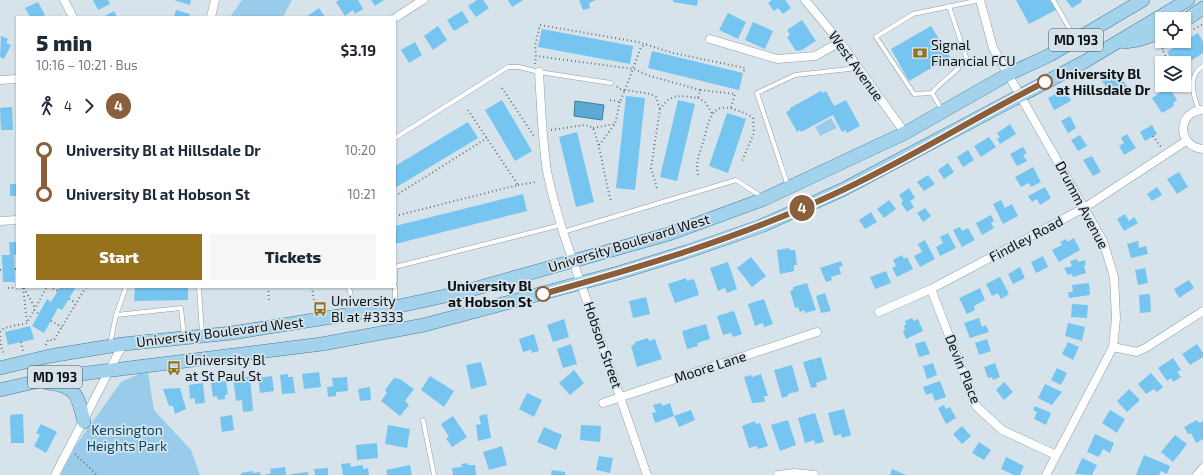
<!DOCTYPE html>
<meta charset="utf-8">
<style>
body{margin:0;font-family:"Exo 2",sans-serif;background:#f6f6f7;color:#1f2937;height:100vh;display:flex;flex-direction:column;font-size:15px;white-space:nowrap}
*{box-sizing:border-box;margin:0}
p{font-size:13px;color:#747a83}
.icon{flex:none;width:22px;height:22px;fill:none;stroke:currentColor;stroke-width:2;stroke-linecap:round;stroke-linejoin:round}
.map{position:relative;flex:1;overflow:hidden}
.drawer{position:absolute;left:16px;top:16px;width:380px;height:272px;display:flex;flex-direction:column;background:#fff;border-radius:0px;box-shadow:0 1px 3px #0004}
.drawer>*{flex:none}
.badge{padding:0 8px;border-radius:13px;font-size:14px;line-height:26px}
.buttons{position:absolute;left:1155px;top:12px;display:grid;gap:8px}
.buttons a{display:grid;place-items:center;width:36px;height:36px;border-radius:0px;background:#fff;box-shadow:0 1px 3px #0004;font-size:20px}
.map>.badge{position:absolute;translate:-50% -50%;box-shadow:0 0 0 2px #fff}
.legs{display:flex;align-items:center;gap:6px;height:44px;padding:0 20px;font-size:13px}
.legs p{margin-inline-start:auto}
.summary{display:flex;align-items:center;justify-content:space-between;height:68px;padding:0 20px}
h1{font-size:22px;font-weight:800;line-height:30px}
.button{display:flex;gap:8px;margin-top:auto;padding:8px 20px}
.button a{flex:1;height:46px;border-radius:0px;background:#97721c;color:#fff;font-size:16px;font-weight:800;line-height:46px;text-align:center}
.button a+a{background:#f6f6f7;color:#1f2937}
ul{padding:0 20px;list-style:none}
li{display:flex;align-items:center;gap:14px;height:44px;font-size:15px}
li i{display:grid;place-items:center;width:6px;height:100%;margin:0 5px;background:currentColor}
li i::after{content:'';width:10px;height:10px;margin:-5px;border:3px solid;border-radius:50%;background:#fff}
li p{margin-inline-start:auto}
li:first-child i{background:linear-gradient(#0000 50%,currentColor 0)}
li:last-child i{background:linear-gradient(currentColor 50%,#0000 0)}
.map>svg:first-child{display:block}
.green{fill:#98ccea}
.water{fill:#5cabd5;stroke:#447c9b}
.building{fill:#75c5f0}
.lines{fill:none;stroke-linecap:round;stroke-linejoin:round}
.lane-casing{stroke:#919ea5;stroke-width:5}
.street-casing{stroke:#919ea5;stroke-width:9}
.primary-casing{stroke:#467b98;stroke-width:14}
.path{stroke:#6d757b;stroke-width:2;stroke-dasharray:1 3;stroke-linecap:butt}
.lane{stroke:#fff;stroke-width:4}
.street{stroke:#fff;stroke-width:8}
.primary{stroke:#a3d3ec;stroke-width:13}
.line-1-casing{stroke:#fff;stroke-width:9}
.line-1{stroke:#8b5e3c;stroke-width:6}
.stop-1-dot{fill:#fff;stroke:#8b5e3c;stroke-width:2}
.labels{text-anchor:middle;stroke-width:3.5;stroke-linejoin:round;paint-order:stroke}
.shield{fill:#d6e3eb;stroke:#494f54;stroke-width:1}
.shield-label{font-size:13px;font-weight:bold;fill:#0c1013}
.poi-label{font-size:14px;fill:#0c1013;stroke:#d6e3eb;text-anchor:start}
.street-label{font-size:14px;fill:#0c1013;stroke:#d6e3eb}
.stop-label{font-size:14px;font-weight:bold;fill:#0c1013;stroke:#d6e3eb;text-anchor:start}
.park-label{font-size:14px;fill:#074b67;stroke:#d6e3eb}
</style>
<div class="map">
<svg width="1203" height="475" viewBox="0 0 1203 475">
<rect width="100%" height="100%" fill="#d6e3eb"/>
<path class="green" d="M242,0H292L283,17H230Z
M831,118L837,128L820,136L815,127Z
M148,373L154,410L191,450L200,475H60L76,445L121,382L139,374Z"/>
<path class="water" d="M575,101L604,105L602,120L574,116Z"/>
<path class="building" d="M93,0H108L110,4L98,10Z
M174,0H191L190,5Z
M339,0H358L363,9L355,14L353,10L345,16L336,2Z
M371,0H384L375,6Z
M477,0H483L489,8L476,17L468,6Z
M508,0H523L512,7Z
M579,0H596L589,3L590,8L583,10Z
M673,0H698L697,6L673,2Z
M772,0H785L791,8L783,14L778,8L774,11L768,3Z
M1016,0H1050L1056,10L1029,24Z
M1066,0H1081L1082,2L1072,8Z
M38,2L45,15L41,17H30L25,8Z
M319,8L325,17H306Z
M176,10L190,14L189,17H174Z
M114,11L117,17H103Z
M462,11L469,22L454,31L447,20Z
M728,13L746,22L738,39L719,30Z
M802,20L816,41L802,50L796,51L787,37L790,35L787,30Z
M753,22L773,31L765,49L745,40Z
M438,26L447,40L433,50L424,36Z
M931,26L950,57L909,81L891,49Z
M542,29L633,46L630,64L538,47Z
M1198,33L1203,42V53L1184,65V63H1174L1167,52Z
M1,36L8,39L6,43L11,45L4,59L0,57Z
M415,42L422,55L409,63L401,50Z
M652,51L743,73L739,90L648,68Z
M1108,71L1111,76L1117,72L1128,88L1119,94L1117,92L1112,95L1099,77Z
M1169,87L1177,100L1173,103L1174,106L1162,113L1152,98Z
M1065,89L1071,101L1054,110L1048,98Z
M821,91L823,93L826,91L834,106L846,100L860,126L847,133L845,130L842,132L833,115L801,132L800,130L797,132L786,112L790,110V108Z
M626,96L645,98L635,190L616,188Z
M502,100L532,151L515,161L485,110Z
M678,100L695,104L677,181L660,177Z
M12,107L13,130H1L0,108Z
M727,113L746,119L728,173L709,166Z
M1070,116L1076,128L1068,133L1061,121Z
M468,122L478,138L395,188V166Z
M1010,124L1016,134L1000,144L997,139L1000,137L997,133Z
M1152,125L1157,134L1145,141L1140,132Z
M577,132L594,202L576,207L559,137Z
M1127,134L1136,148L1124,155L1119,146L1124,143L1121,138Z
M1080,135L1087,146L1078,151L1071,140Z
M989,137L996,147L981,157L974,146Z
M1023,147L1027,153L1023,155L1027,161L1017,166L1010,154Z
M968,150L974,160L963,167L957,157Z
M1092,156L1101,172L1093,176L1083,160Z
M948,163L954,172L944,179L938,170Z
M1033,167L1041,182L1031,187L1029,183L1021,187L1015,177Z
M1179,172L1188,187L1177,194L1167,179Z
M928,175L935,184L924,191L917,182Z
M10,184H17V196H10Z
M1045,187L1051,198L1040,205L1037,199L1032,202L1028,196Z
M1157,187L1162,195L1152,201L1147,194Z
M909,188L915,198L910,201L914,207L907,212L901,203L903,201L899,195Z
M523,194L527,211L395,244V226Z
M889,200L896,209L884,218L877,209Z
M1001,200L1005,208L1012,204L1018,216L1003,224L993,204Z
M925,208L931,216L923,222L917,213Z
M871,212L877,222L865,229L859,220Z
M1125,214L1129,221L1134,217L1138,223L1124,231L1117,219Z
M991,215L994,221L991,223L994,228L982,235L976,223Z
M960,227L962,231L968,228L975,240L962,247L953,230Z
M948,233L956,248L940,256L936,247L943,243L940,237Z
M1074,238L1080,250L1059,262L1052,250L1062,245L1060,242L1066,239L1068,242Z
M925,240L935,259L920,267L914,256L922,252L918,244Z
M1138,241L1139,248L1146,246L1148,254L1131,258L1127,244Z
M9,242H17V255H14L15,282H3L2,255H10Z
M789,248V250H795L797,265H794V271L780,274L777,250Z
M902,255L904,259L907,257L913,269L897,277L892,268L896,266L893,260Z
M1043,256L1048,267L1036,273L1031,262Z
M751,257L766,276L752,287L737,268Z
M1077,259L1078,262L1085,260L1086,265H1084L1086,273L1073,277L1072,274L1068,275L1064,268L1072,266L1070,261Z
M841,261L843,266L839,267L841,274L831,277L832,280L826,282L820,268Z
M728,262L737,289L727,293L725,288L718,291L710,268Z
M1020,267L1025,278L1013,284L1008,274Z
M1145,268L1148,283L1138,285L1135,270Z
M886,271L891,283L875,289L870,277Z
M1000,277L1009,294L1001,299L998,293L992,296L986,284Z
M686,278L687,281L694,279L699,295L675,303L668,284Z
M1189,280L1194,288L1179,298L1174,289Z
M807,283L816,310L805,313L804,310L800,312L798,307L795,308L790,291L793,290V287Z
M1089,283L1090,295L1069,298L1068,292H1073L1072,285Z
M60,287H76L62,310L58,308L44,333L32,326L47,299L51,302Z
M135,287H188V300L134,301Z
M980,288L985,300L974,306L975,310L967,314L959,298Z
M825,293L831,311L821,313L816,296Z
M1150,294L1151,312L1140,313L1139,295Z
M646,297L650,314L633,318L629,301Z
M764,299L773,324L764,327L763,323L755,326L748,304Z
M1072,304L1088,305L1087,318L1071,317Z
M734,311L742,334L733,337L731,333L723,335L717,316Z
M912,318L914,321L918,319L923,331L906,339L903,331L905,330L904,326L906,325L905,321Z
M979,318L982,327L986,325L989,332L970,338L964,323Z
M564,319L569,337L553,342L547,325Z
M1068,323L1085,327L1082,341L1065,336Z
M706,324L710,339L697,343L698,346L687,349L682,331Z
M30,326L34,339L8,345L5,332Z
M534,334L539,351L532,353L531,350L523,352L519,339Z
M648,338L649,341L655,339L662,359L637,367L631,346L635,344V342Z
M987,339L991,351L979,355L975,343Z
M925,341L930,354L919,357L915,344Z
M1068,342L1079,347L1073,360L1062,354Z
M571,344L577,364L563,368L557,349Z
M1197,344L1203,353V357L1190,365L1182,354Z
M821,357L827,379L816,383L817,387L811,388L803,362Z
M1173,358L1181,370L1177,372L1181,377L1173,382L1171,378L1167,381L1158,368Z
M481,362L487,385L471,389L466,365Z
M933,363L937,375L927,379L923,366Z
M995,363L1000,377L993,380L992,377L988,378L984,367Z
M792,365L799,391L788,394V396L782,398L774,370Z
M1057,368L1067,373L1061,385L1051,380Z
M574,370L584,383L570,395L559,383Z
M319,372L321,387L304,389L302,374Z
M1151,373L1163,387L1157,392L1154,389L1146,394L1138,384Z
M288,374V377H293L295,393L282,394L280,375Z
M761,374L768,396H764L765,402L752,403L744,377L751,375L752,377Z
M272,376L274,391L260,393L258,378Z
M430,376L454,391L444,407L421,390Z
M250,377L253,411L243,412L242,400L236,401L233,378Z
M347,377L348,391L336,392V396L328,397L327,387L333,386L332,378Z
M394,378L400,379L414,389L405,401L409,405L400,416L381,401L387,393L385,390Z
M226,381L228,394L225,395V399L218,400L217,396L213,397L211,383Z
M940,381L946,397L935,401L932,393L926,395L923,387Z
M1004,382L1013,392L1004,400L996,390Z
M203,383L205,403L195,404V398L190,399L189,385Z
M1045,384L1062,392L1052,405L1038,398Z
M370,387L371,400L360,401L358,389Z
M180,388L186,409L175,414L173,406H169L163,389Z
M1129,389L1140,400L1127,412L1117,401Z
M527,393L542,400L534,417L519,409Z
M661,403L662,406L670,403L674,416L655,423L652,413L656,412L653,405Z
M944,405L946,409L950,407L956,418L946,424L938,408Z
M1035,406L1051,413L1046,425L1034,419L1037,412L1033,410Z
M844,409L851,435L842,438L841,434L834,436L828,413Z
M691,410L695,420L679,427L674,416Z
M1110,410L1125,419L1117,433L1102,423Z
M815,413L824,442L815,444L814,440L805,443L798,418Z
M23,414L24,443H11L10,415Z
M487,414L491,438L478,441L476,425L481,424L479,416Z
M232,415L234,430L222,432L220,417Z
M453,416L467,437L452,447L446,438L449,437L441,424Z
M788,420L796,445L780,451L771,425Z
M1197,420L1199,423L1203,421V439L1196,443L1191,433L1188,434L1184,427Z
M755,421L756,424L760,423L768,446L758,449L757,446L749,448L742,426Z
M41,424L57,432L46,453L34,446L40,435L36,433Z
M388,425L410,429L407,448L385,444Z
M581,425L601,426L600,442L580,440Z
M962,426L971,436L962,444L953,434Z
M544,427L562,435L556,450L537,442Z
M1095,434L1114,443L1110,453L1103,449L1099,457L1087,452Z
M1175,435L1187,444L1173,462L1161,452Z
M979,442L991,450L984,460L972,453Z
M377,443L378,458L357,460L356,445Z
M502,446L507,465L489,470L483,452Z
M1144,455L1170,466L1167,474L1161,471L1159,475H1136Z
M599,456L613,458L610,473L596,470Z
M1006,457L1024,466L1020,475H1014L1001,469Z
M1082,458L1097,465L1092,475L1075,474Z
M350,463L351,467L363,465V469L368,468L369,475H343L341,464Z
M467,463L468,465H475L476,475H453L452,468L462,467L461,464Z
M410,465L412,475H387L386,470Z
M285,467L286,475H265L271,473L270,469Z
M328,468V475H315L314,469Z
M892,469L906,475H890Z
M552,470L565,472V475H551Z
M253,471V473L260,472L261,475H241V473Z
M308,472V475H291V474Z"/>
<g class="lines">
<defs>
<path id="lane" d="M1053,0L1075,38
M949,6L966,57C959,72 942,80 932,93L914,94L876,37L913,14L980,0
M932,93L942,110
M1199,110C1193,95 1187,76 1203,66
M395,138L508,67H519L539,72L611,83
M788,186L757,93L795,75L858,68
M563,232L736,180L762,197
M395,282V267L561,225
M199,287L202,334
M349,287L354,311
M395,305V287
M116,315L181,308L184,336
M110,344L116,315L126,287
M423,420L434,475"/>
<path id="street" d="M64,0L73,17
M805,0L840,42L905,133
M980,0L993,48L1103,241L1114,277L1116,318L1113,347L1046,475
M211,17L215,0
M395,18L423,0
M710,39L777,59L815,56L840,42
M539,72C541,105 542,139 547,171C551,192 557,212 563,232L647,475
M0,80L17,79
M1203,110C1177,111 1176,146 1203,149
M0,221L17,220
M931,289L976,406L1002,430L1056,455
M879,312L931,289L1084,208L1186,141
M1113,347L1137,352L1147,347L1203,311
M603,403L817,332
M55,475L123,344
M778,475L795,473L814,475
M1197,475L1203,468"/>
<path id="primary" d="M1184,21L1203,8
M1124,42L1138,40L1162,32
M0,368L50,356L123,344L232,333L395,307L463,292L669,234L764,199L905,133L1007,75L1050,55L1143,0
M48,383C77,386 78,396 84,422
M0,390L56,377L322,344L424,325L618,273L686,252L761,226L842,190L1084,62L1188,0"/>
</defs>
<use href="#lane" class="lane-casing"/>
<use href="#street" class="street-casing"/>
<use href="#primary" class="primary-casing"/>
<path class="path" d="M1194,29L1203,24
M1184,35L1190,32
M647,44L641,47L625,90L651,94L656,97L660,109
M1169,63L1162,49L1174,41
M535,64L536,56
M502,88L534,136
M700,90L650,76L634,69L536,56L535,46L540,25L638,42L673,53L745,68L743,73
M698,98L705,102L712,113
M610,100L620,102L625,90L623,91L616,86
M593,128L615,124
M551,130L585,125L593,128C602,152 604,177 611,201
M1153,136L1161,147
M599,145L615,124L620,102
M698,175C695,163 700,153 703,142C709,123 710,100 736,110C742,112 748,114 753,118L754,133L742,161
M518,185L536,182
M657,188L651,168L660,109C672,92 680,96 698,98L700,90L735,94L731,108
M395,196L487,138
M395,216L518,185L468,110
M15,269H17
M0,270L3,269
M49,287L58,291
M268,287L269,301
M312,287L315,308
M8,288L23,287L27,323
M24,288L35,308
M69,299L76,303
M34,310L39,314
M51,321L62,327
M0,332L4,328L27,323L47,287
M0,336L2,351L5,354
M21,342L23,351
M46,345L48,340H54L86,287
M75,454L97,475"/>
<use href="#lane" class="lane"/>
<use href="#street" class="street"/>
<use href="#primary" class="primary"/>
</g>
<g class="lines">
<defs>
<path id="line-1" d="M543,294C641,267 739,238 832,195C905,162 973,118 1045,82"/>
</defs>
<use href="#line-1" class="line-1-casing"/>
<use href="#line-1" class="line-1"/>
</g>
<defs>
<symbol id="bank-bare" viewBox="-9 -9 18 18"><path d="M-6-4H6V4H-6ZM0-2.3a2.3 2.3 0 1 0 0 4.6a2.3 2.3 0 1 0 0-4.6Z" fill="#97721c" stroke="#d6e3eb" stroke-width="2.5" paint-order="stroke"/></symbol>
<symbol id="bus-bare" viewBox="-9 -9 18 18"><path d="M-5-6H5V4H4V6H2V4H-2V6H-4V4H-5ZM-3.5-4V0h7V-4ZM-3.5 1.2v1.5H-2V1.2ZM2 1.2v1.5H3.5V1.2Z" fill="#97721c" stroke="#d6e3eb" stroke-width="2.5" paint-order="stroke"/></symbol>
</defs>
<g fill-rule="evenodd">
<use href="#bank-bare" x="910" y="43" width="20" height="20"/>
<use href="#bus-bare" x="310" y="299" width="20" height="20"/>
<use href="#bus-bare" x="164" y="358" width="20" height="20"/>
</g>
<g class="stop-1-dot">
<circle cx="1045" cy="82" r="7"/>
<circle cx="543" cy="294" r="7"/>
</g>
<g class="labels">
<g class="shield">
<rect x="1049" y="29" width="54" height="22" rx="3"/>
<rect x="28" y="366" width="54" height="22" rx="3"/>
</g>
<g class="shield-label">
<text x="1076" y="45">MD 193</text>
<text x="55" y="382">MD 193</text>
</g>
<g class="poi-label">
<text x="931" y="50">Signal<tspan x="931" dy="16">Financial FCU</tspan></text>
<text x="331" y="306">University<tspan x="331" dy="16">Bl at #3333</tspan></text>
<text x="185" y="365">University Bl<tspan x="185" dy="16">at St Paul St</tspan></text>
</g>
<g class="street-label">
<text transform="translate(856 66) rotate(54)" y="5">West Avenue</text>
<text transform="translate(1082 205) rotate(62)" y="5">Drumm Avenue</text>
<text transform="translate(1026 239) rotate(-28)" y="5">Findley Road</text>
<text transform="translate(629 243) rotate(-17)" y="5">University Boulevard West</text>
<text transform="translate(220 332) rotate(-7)" y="5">University Boulevard West</text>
<text transform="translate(603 345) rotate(71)" y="5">Hobson Street</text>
<text transform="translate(710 367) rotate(-18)" y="5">Moore Lane</text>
<text transform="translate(963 369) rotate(68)" y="5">Devin Place</text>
</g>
<g class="stop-label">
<text x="1056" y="79">University Bl<tspan x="1056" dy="16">at Hillsdale Dr</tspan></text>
<text x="532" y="291" text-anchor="end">University Bl<tspan x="532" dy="16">at Hobson St</tspan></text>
</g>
<g class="park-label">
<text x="127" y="435">Kensington<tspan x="127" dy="16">Heights Park</tspan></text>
</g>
</g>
</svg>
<div class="buttons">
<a><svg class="icon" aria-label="locate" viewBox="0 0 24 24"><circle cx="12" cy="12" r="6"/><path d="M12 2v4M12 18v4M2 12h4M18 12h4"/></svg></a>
<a><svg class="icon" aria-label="layers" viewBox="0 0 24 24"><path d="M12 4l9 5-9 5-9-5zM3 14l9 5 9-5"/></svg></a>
</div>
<b class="badge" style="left:802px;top:208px;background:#8b5e3c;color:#fff">4</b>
<section class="drawer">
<div class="summary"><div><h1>5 min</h1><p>10:16 – 10:21 · Bus</p></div><b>$3.19</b></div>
<div class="legs"><svg class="icon" aria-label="walk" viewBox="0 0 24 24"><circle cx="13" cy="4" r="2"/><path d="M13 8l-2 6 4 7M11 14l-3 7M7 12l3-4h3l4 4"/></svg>4<svg class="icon" aria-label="forward" viewBox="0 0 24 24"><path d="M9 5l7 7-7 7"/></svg><b class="badge" style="background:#8b5e3c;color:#fff">4</b></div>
<ul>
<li><i style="color:#8b5e3c"></i><b>University Bl at Hillsdale Dr</b><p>10:20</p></li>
<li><i style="color:#8b5e3c"></i><b>University Bl at Hobson St</b><p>10:21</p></li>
</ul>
<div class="button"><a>Start</a><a>Tickets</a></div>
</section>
</div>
